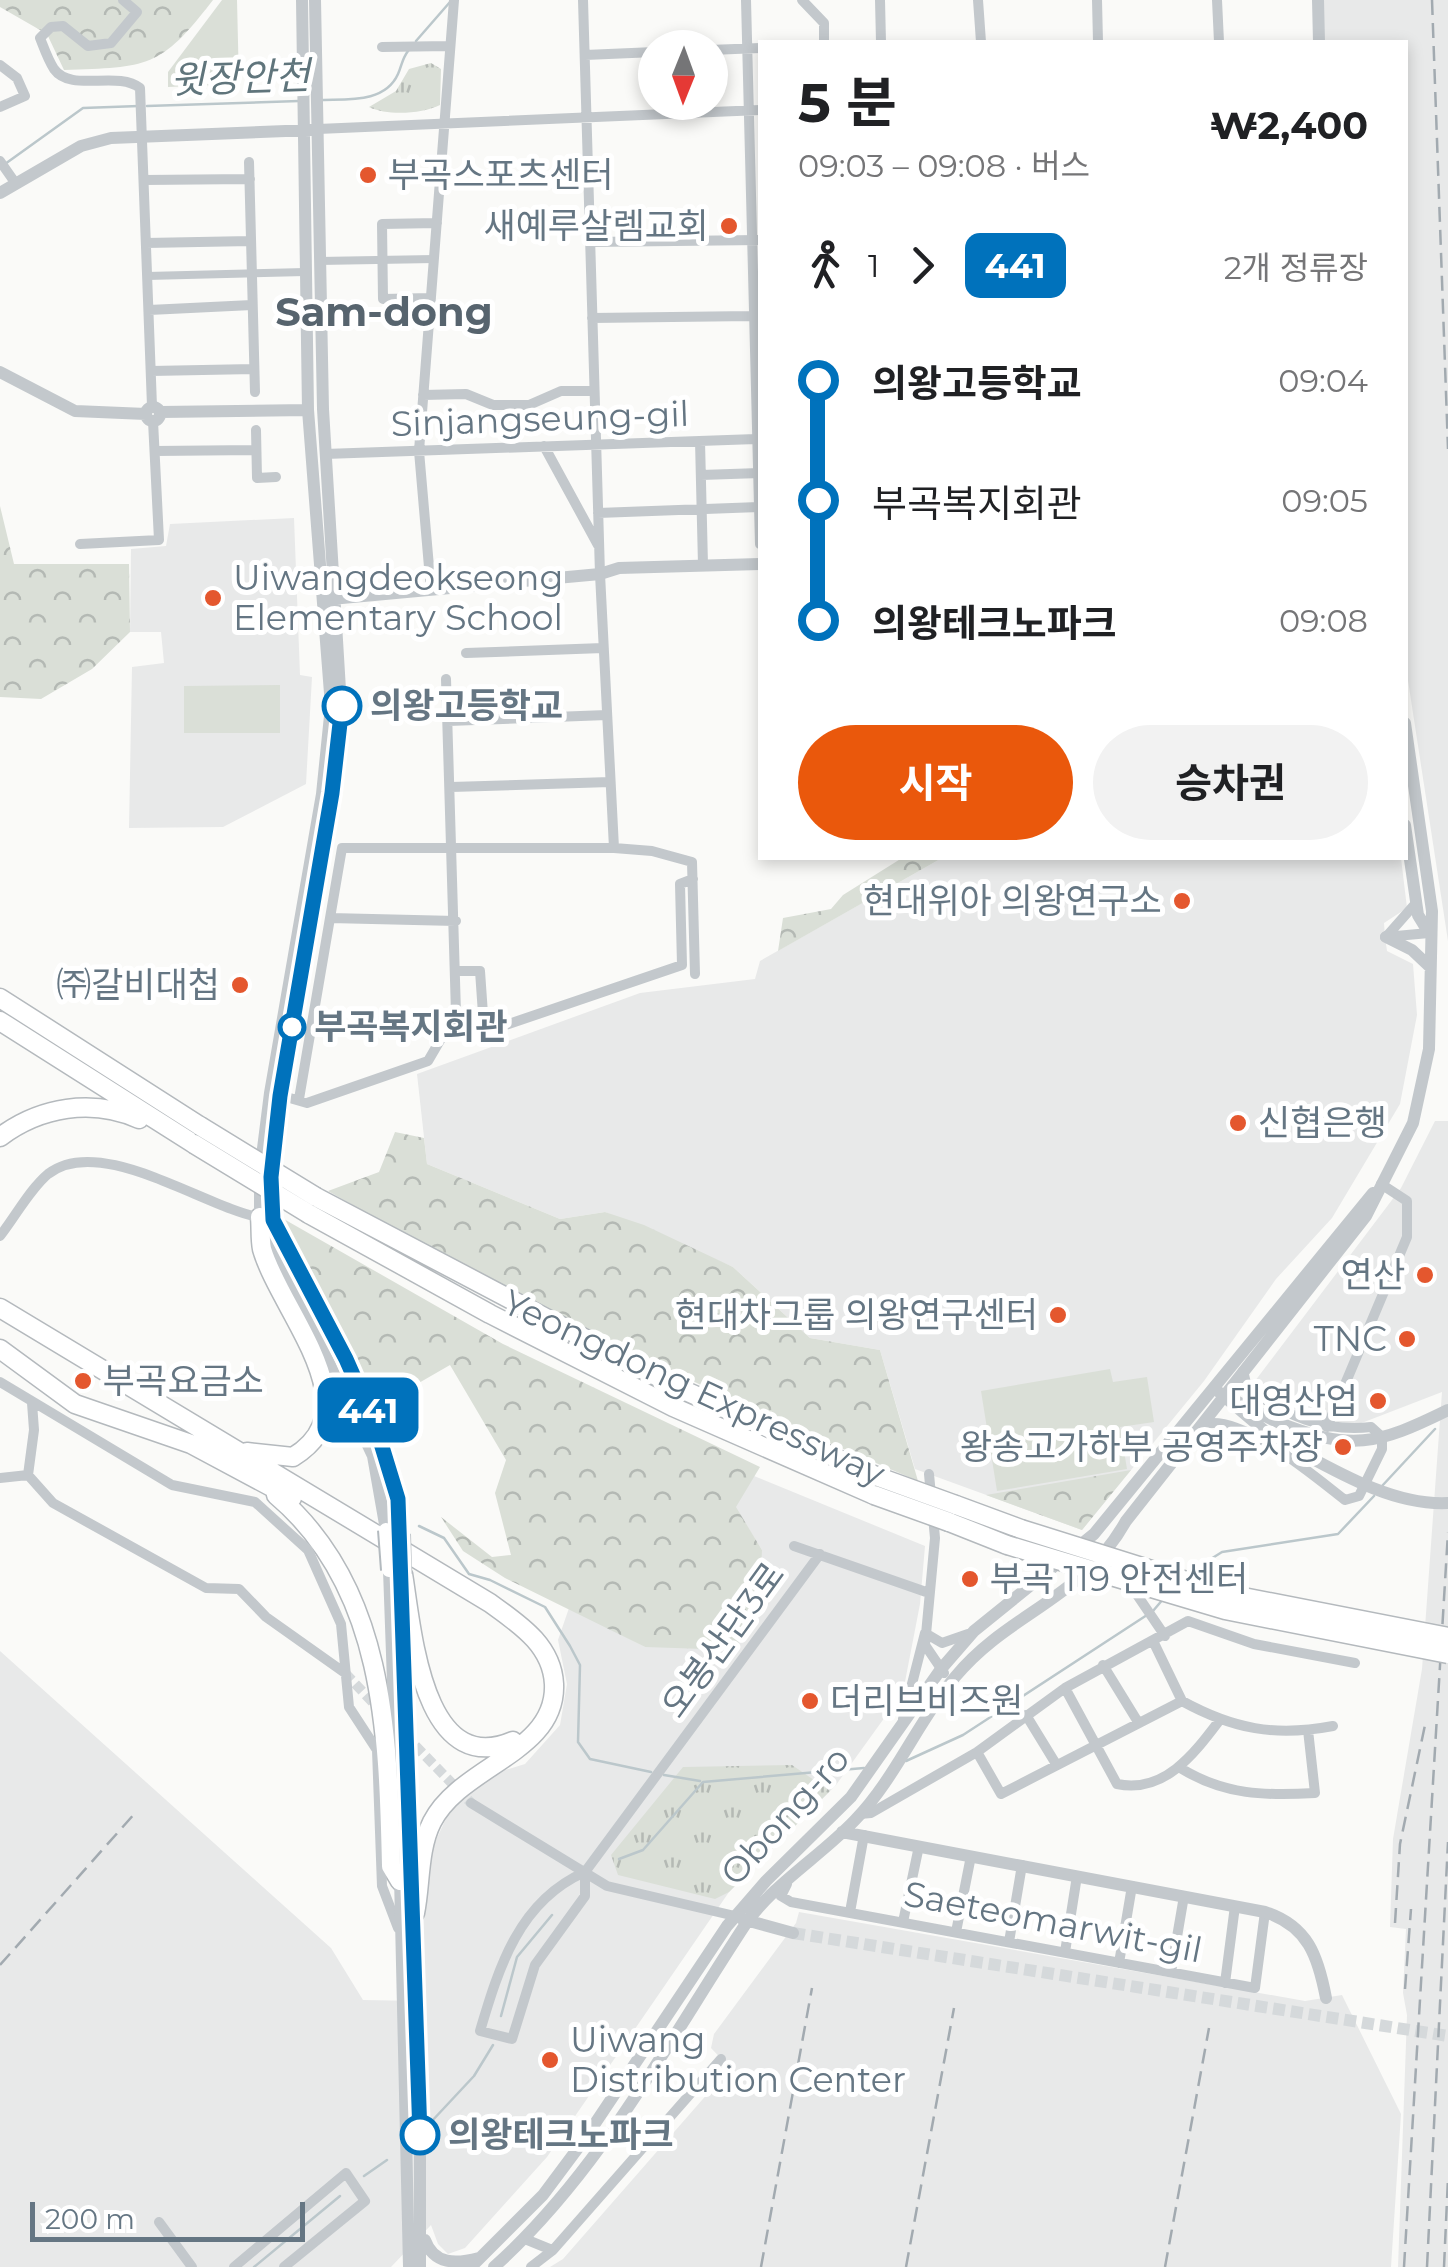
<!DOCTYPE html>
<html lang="ko">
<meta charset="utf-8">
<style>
body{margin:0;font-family:Montserrat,"Noto Sans KR",sans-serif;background:#f2f2f2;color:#202124;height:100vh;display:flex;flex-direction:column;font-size:38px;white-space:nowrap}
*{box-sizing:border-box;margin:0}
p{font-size:32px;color:#757577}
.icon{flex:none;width:55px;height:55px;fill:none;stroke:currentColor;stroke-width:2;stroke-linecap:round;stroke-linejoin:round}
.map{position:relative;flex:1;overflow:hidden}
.side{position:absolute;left:758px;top:40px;width:650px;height:820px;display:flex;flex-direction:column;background:#fff;border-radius:0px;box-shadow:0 5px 15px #0003}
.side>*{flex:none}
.badge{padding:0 20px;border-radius:15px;font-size:35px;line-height:65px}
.needle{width:65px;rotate:181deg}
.controls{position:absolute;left:638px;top:30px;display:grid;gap:20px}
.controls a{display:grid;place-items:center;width:90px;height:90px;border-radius:50%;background:#fff;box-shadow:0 5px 15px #0003;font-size:50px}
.scale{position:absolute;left:30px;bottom:25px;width:275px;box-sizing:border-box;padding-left:10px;border:5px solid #657683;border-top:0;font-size:28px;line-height:35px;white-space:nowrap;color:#657683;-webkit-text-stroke:8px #fff;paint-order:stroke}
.map>.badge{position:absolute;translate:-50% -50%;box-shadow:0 0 0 5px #fff}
.legs{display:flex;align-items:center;gap:15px;height:110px;padding:0 40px;font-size:32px}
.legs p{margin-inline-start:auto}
.summary{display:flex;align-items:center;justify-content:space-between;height:170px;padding:0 40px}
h1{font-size:55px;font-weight:700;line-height:75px}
.action{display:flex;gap:20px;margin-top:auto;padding:20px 40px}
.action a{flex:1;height:115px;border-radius:60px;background:#ea580c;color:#fff;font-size:40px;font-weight:700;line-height:115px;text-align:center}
.action a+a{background:#f2f2f2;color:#202124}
ul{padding:0 40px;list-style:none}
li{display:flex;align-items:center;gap:35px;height:120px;font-size:38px}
li i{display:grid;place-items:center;width:15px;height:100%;margin:0 12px;background:currentColor}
li i::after{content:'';width:25px;height:25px;margin:-12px;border:8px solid;border-radius:50%;background:#fff}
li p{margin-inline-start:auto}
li:first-child i{background:linear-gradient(#0000 50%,currentColor 0)}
li:last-child i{background:linear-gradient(currentColor 50%,#0000 0)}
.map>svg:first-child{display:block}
.built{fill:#e8e9e9}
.green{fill:#dadfd7}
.forest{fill:url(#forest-crowns)}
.park{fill:url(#park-tufts)}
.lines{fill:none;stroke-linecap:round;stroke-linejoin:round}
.stream{stroke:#bbc7cb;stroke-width:2.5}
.minor-tunnel{stroke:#d5d9db;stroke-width:10;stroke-dasharray:10 5;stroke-linecap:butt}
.tertiary-tunnel{stroke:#d5d9db;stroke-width:12;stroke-dasharray:12 6;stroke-linecap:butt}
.motorway-casing{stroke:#b4b9bd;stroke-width:21}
.pedestrian{stroke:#c3c8cc;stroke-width:8}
.minor{stroke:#c3c8cc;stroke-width:10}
.tertiary{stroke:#c3c8cc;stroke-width:12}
.motorway{stroke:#fff;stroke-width:18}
.rail{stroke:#a2aab0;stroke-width:2.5;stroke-dasharray:15 8;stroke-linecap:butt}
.secondary-bridge-casing{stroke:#b3babf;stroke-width:18;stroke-linecap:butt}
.motorway-bridge-casing{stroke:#b4b9bd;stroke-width:21;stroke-linecap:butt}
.tertiary-bridge{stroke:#c3c8cc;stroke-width:12}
.secondary-bridge{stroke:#fff;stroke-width:14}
.motorway-bridge{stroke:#fff;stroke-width:18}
.line-1-casing{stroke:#fff;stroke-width:22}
.line-1{stroke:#0072bc;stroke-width:15}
.poi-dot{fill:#e4572e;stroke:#fff;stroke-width:4}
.stop-1-dot{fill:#fff;stroke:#0072bc;stroke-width:5}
.labels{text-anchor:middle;stroke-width:10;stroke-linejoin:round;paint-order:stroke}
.poi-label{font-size:35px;fill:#657683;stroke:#fff;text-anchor:end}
.street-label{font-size:35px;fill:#657683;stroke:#fff}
.stop-label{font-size:35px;font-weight:bold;fill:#657683;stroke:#fff;text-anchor:start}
.water-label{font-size:38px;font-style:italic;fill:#60757c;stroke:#fff}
.quarter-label{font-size:40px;font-weight:bold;fill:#57646e;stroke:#fff}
</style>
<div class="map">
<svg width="1448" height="2267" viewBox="0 0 1448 2267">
<defs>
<pattern id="forest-crowns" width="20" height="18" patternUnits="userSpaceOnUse" patternTransform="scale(2.5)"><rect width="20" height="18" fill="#dadfd7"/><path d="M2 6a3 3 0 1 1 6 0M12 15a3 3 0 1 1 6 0" fill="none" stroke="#b4b9b4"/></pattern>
<pattern id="park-tufts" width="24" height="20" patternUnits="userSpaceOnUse" patternTransform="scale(2.5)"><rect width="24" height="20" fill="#dadfd7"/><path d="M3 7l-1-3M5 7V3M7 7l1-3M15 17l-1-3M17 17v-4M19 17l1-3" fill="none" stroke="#b4b9b4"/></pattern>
</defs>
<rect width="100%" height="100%" fill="#fafaf8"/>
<path class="built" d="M1318,0H1448V941L1405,661V42H1320Z
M294,518L300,675L312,677L306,784L223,827L129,828L132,667L164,663L161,632H130L131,549L166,546L170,524Z
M942,858H1401L1407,908L1384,923L1385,937L1387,951L1413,964L1417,1015L1400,1104L1332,1218L1276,1279L1204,1381L1082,1530L915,1469L880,1350L810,1338L733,1267L605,1212L560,1219L427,1164L417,1074L640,993L755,979L760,961Z
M1435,1121H1448V2267H1398L1407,2015L1403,1993L1406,1929L1390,1927L1393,1839L1422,1669L1442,1392L1359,1424L1325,1422L1290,1410L1252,1385L1401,1188Z
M754,1476L925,1546L920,1604L903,1692L836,1785L729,1892L547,2157L465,2248L448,2254L438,2244L431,2225L391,2267H0V1651L331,1948L363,2000L421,2001L423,1868L450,1810L482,1777L525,1764L560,1725L567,1684L558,1640L569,1608L645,1647L762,1550L735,1507Z
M799,1912L1305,2001L1342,1995L1401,2114L1391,2267H550L563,2259L730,2068L711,2048L714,2034L796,1923Z"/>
<path class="green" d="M222,0H237L239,84L168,87V72Z
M280,685V733H184V686Z
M1110,1369L1113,1382L1147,1377L1154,1422L1120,1427L1127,1469L997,1491L981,1391Z"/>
<path class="forest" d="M0,0H213C160,69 148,67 64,70L47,34L0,7Z
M0,506L14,564H129L130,632L92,669L41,699L0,697Z
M902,858H942L778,951L783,918L831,909L843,895Z
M395,1132L424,1138L427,1164L560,1219L605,1212L644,1225L733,1267L810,1338L880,1350L918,1481L766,1416L512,1295L328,1191L379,1172Z
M282,1218L503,1344L760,1467L736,1507L762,1550L759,1609L734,1650L645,1647L505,1578L463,1551L441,1517L492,1557L511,1555L495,1493L506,1460L450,1365L372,1410Z
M1131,1470L1082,1530L986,1495Z"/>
<path class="park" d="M431,63L441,69L440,105C422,114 387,116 369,107L396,91L409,69Z
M792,1765L830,1791L729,1892L715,1899L618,1875L611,1855L683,1767Z"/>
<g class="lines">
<path class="stream" d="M416,41L450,2
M322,100C348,99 385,103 398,74C402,65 402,59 408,51
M147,106L299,101
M5,164L83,108L139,106
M1382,1486L1435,1429
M419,1526L444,1538L469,1574L490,1580L545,1607L570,1646L580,1665L578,1742L590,1759L651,1772
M1187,1574L1222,1552L1338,1534L1374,1496
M1153,1611L1164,1598
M906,1761L963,1735L1147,1615
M664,1775L700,1781
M619,1859L643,1850L703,1782L864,1768
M501,2016L517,1957L552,1915
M431,2122L474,2076L493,2045
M364,2176L387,2160
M254,2267L340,2196"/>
<path class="minor-tunnel" d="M345,1673L379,1709
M405,1735L471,1803"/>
<path class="tertiary-tunnel" d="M793,1933L1448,2036"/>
<defs>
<path id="motorway" d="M0,998L200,1126
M0,1021L194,1144
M0,1137C40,1107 92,1098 139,1119
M316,1197L679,1388L876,1476
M309,1214L490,1314L673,1407L874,1495
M0,1308L490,1603C519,1624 552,1645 554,1684C557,1753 461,1765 432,1822C418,1850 421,1884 415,1913
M0,1349L75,1404L191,1444L292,1498
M247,1452L293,1457C374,1408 280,1312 262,1249C260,1239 261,1227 260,1217
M276,1495C385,1587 388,1733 391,1866L400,1881
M956,1505L1021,1529
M949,1522L1007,1545
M403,1574C412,1628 422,1780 513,1741"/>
</defs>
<use href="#motorway" class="motorway-casing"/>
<path class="pedestrian" d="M319,261L434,259
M147,276L305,272"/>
<path class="minor" d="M123,0L137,12L111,43L88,46L63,26L51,27L40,38C44,48 48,60 54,69C71,93 117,70 140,88L152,406
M583,0L600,574L614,848
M746,0L760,544
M802,0L824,23V42
M880,0L881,42
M978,0L981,42
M1097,0L1098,42
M1217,0L1219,42
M382,47L449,46
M710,50L760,48
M585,55L655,52
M0,65L17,78L25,96L0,107
M318,129L760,110
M0,161L16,184
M249,162L255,392
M144,180L250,179
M590,242L760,240
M146,243L251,241
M431,298L383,299L382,224L437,223
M149,310L252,305
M592,318L752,316
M151,371L254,369
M423,395L466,394L493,405H529L561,391H594
M256,430L257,478L276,477
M700,441L703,565
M544,446L598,545
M155,451L256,450
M325,454L756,439
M701,475L760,473
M598,513L759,507
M80,544L159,540L153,421
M431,590L419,451L454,0
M466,653L603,648
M448,721L607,715
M451,787L610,782
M330,918L456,921
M1385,937L1429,933
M1386,937L1416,903
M457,971H480L483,1014L497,1028L682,965L680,884L693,879
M276,1094L307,1103L428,1061L456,1013L446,679
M299,1099L342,848H614L652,851L692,862L695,974
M0,1236C15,1217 30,1189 48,1174C100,1133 205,1208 262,1218
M0,1382L172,1485L255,1502L308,1550L341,1624L349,1707L377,1750L382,1886L398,1928
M32,1403L34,1430L28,1475L53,1503L206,1588L239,1589L266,1617L345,1673
M1205,1424C1243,1415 1314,1476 1345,1500L1359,1496L1382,1449V1437L1371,1427C1324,1432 1285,1416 1247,1387L1243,1371
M1327,1427L1407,1237V1201L1381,1184
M929,1474L935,1538L925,1645L944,1673
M0,1478L28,1475
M794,1546L929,1593
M1112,1558L1165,1636
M1154,1643L1182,1701
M1103,1665L1138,1722
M1065,1688L1117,1784C1164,1794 1194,1754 1219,1721
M1026,1715L1056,1764
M903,1719L925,1633L942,1643L968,1634
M977,1752L1001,1794L1182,1701C1233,1729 1275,1737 1333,1726
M1182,1769C1225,1795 1265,1796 1315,1793L1308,1730
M471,1803L607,1886L735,1916
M860,1814L871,1813L977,1752L1065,1688L1188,1621L1254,1644L1355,1663
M585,1872V1896L535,1965L512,2039L480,2031C499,1967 519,1901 585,1872Z
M585,1872L820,1554
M787,1884L781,1896L791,1902L1255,1988L1265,1912
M850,1912L864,1835
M903,1922L919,1846
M956,1932L971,1856
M1009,1942L1022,1865
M1065,1952L1077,1876
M1119,1963L1132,1886
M1171,1972L1184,1896
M1225,1983L1235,1906
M159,2222L192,2267
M525,2239L552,2250
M234,2267L346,2173L365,2201L284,2267
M531,2267L553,2250L721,2059"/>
<path class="tertiary" d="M302,0L308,410L331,706L322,794L270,1093L260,1172V1217L373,1456L386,1530
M315,0L323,409L341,706L332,793L280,1095L271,1177L273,1220L347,1359L376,1427L398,1499L402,1534
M1318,0L1319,42
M0,193L81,146L111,138L311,130
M0,372L75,411L146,414
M146 414a7 7 0 1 1 14 0a7 7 0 1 1-14 0Z
M161,412L308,410
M331,599L600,574L619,568L760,564
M1405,825L1418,915L1429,933
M1386,937L1412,950L1430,967
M1220,1393L1272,1437
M1236,1401L1275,1421
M389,1570L398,1822
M403,1620L420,2089V2267
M842,1832L1265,1912C1308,1926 1318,1956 1326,1998
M400,1877L409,2267
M742,1919L793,1933
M425,2240C434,2265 456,2264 479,2258
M471,2267L543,2195L584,2140L727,1926L766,1881L851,1797L941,1669L974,1631L1094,1534L1373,1193
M494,2267C599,2173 668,2042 745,1925C773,1884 821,1856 855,1820C895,1779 918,1721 955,1677C1010,1611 1081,1601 1126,1521L1366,1216L1413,1123L1429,1049L1432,911L1405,723"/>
<use href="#motorway" class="motorway"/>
<path class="rail" d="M1432,0L1448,449
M1395,1923L1400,1844L1425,1725
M0,1965L136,1812
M1405,1989L1411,1909
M761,2267L812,1988
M906,2267L954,2008
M1165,2267L1209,2028
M1404,2267L1448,1532
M1427,2267L1448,1842
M1444,2267L1448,2178"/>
<defs>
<path id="secondary-bridge" d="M386,1530L389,1570
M402,1534L403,1574"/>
<path id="motorway-bridge" d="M200,1126L316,1197
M194,1144L309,1214
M876,1476L956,1505
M874,1495L949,1522
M1021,1529L1228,1594L1448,1637
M1007,1545L1225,1610L1448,1654"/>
</defs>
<use href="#secondary-bridge" class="secondary-bridge-casing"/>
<use href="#motorway-bridge" class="motorway-bridge-casing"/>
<path class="tertiary-bridge" d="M1275,1421C1351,1452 1377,1445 1448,1410
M1272,1437C1325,1464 1387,1506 1448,1503"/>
<use href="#secondary-bridge" class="secondary-bridge"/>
<use href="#motorway-bridge" class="motorway-bridge"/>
</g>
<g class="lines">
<defs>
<path id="line-1" d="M342,706L332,793L280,1096L271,1177L273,1220L346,1359L376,1427L398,1499L420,2135"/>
</defs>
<use href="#line-1" class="line-1-casing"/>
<use href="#line-1" class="line-1"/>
</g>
<g class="poi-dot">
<circle cx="368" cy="175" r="10"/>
<circle cx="729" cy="226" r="10"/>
<circle cx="213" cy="598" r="10"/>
<circle cx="1182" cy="901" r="10"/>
<circle cx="240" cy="985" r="10"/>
<circle cx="1238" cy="1123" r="10"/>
<circle cx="1425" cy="1275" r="10"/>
<circle cx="1058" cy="1315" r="10"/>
<circle cx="1407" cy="1339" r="10"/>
<circle cx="83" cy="1381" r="10"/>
<circle cx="1378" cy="1401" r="10"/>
<circle cx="1343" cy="1447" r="10"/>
<circle cx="970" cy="1579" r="10"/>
<circle cx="810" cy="1701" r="10"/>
<circle cx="550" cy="2060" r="10"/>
</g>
<g class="stop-1-dot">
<circle cx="342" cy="706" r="18"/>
<circle cx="292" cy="1027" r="12"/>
<circle cx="420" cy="2135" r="18"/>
</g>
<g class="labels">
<g class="poi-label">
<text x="388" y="187" text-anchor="start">부곡스포츠센터</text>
<text x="709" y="238">새예루살렘교회</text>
<text x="233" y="590" text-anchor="start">Uiwangdeokseong<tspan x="233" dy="40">Elementary School</tspan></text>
<text x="1162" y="913">현대위아 의왕연구소</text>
<text x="220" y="997">㈜갈비대첩</text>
<text x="1258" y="1135" text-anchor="start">신협은행</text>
<text x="1405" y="1287">연산</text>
<text x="1038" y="1327">현대차그룹 의왕연구센터</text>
<text x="1387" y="1351">TNC</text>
<text x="103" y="1393" text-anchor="start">부곡요금소</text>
<text x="1358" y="1413">대영산업</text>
<text x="1323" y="1459">왕송고가하부 공영주차장</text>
<text x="990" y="1591" text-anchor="start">부곡 119 안전센터</text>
<text x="830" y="1713" text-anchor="start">더리브비즈원</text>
<text x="570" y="2052" text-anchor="start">Uiwang<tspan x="570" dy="40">Distribution Center</tspan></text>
</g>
<g class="street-label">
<text transform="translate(540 419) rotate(-2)" y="12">Sinjangseung-gil</text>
<text transform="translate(694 1388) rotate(25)" y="12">Yeongdong Expressway</text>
<text transform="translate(723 1640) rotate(-54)" y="12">오봉산단3로</text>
<text transform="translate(785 1816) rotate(-48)" y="12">Obong-ro</text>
<text transform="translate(1053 1922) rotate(11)" y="12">Saeteomarwit-gil</text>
</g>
<g class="stop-label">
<text x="370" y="718">의왕고등학교</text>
<text x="314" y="1039">부곡복지회관</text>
<text x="448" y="2147">의왕테크노파크</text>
</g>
<g class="water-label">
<text transform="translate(240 78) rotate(-2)" y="13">윗장안천</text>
</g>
<g class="quarter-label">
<text x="384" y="326">Sam-dong</text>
</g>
</g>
</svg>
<div class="controls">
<a><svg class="needle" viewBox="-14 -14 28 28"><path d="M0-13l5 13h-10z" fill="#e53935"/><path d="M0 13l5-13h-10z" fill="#757577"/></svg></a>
</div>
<div class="scale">200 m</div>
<b class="badge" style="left:368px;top:1410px;background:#0072bc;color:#fff">441</b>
<section class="side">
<div class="summary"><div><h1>5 분</h1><p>09:03 – 09:08 · 버스</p></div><b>₩2,400</b></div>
<div class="legs"><svg class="icon" aria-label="walk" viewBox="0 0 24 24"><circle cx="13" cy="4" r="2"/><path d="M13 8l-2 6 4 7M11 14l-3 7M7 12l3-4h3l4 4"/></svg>1<svg class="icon" aria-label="forward" viewBox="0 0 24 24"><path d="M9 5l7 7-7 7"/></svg><b class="badge" style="background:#0072bc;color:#fff">441</b><p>2개 정류장</p></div>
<ul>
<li><i style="color:#0072bc"></i><b>의왕고등학교</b><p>09:04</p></li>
<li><i style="color:#0072bc"></i><span>부곡복지회관</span><p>09:05</p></li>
<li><i style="color:#0072bc"></i><b>의왕테크노파크</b><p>09:08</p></li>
</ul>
<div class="action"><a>시작</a><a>승차권</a></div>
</section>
</div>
